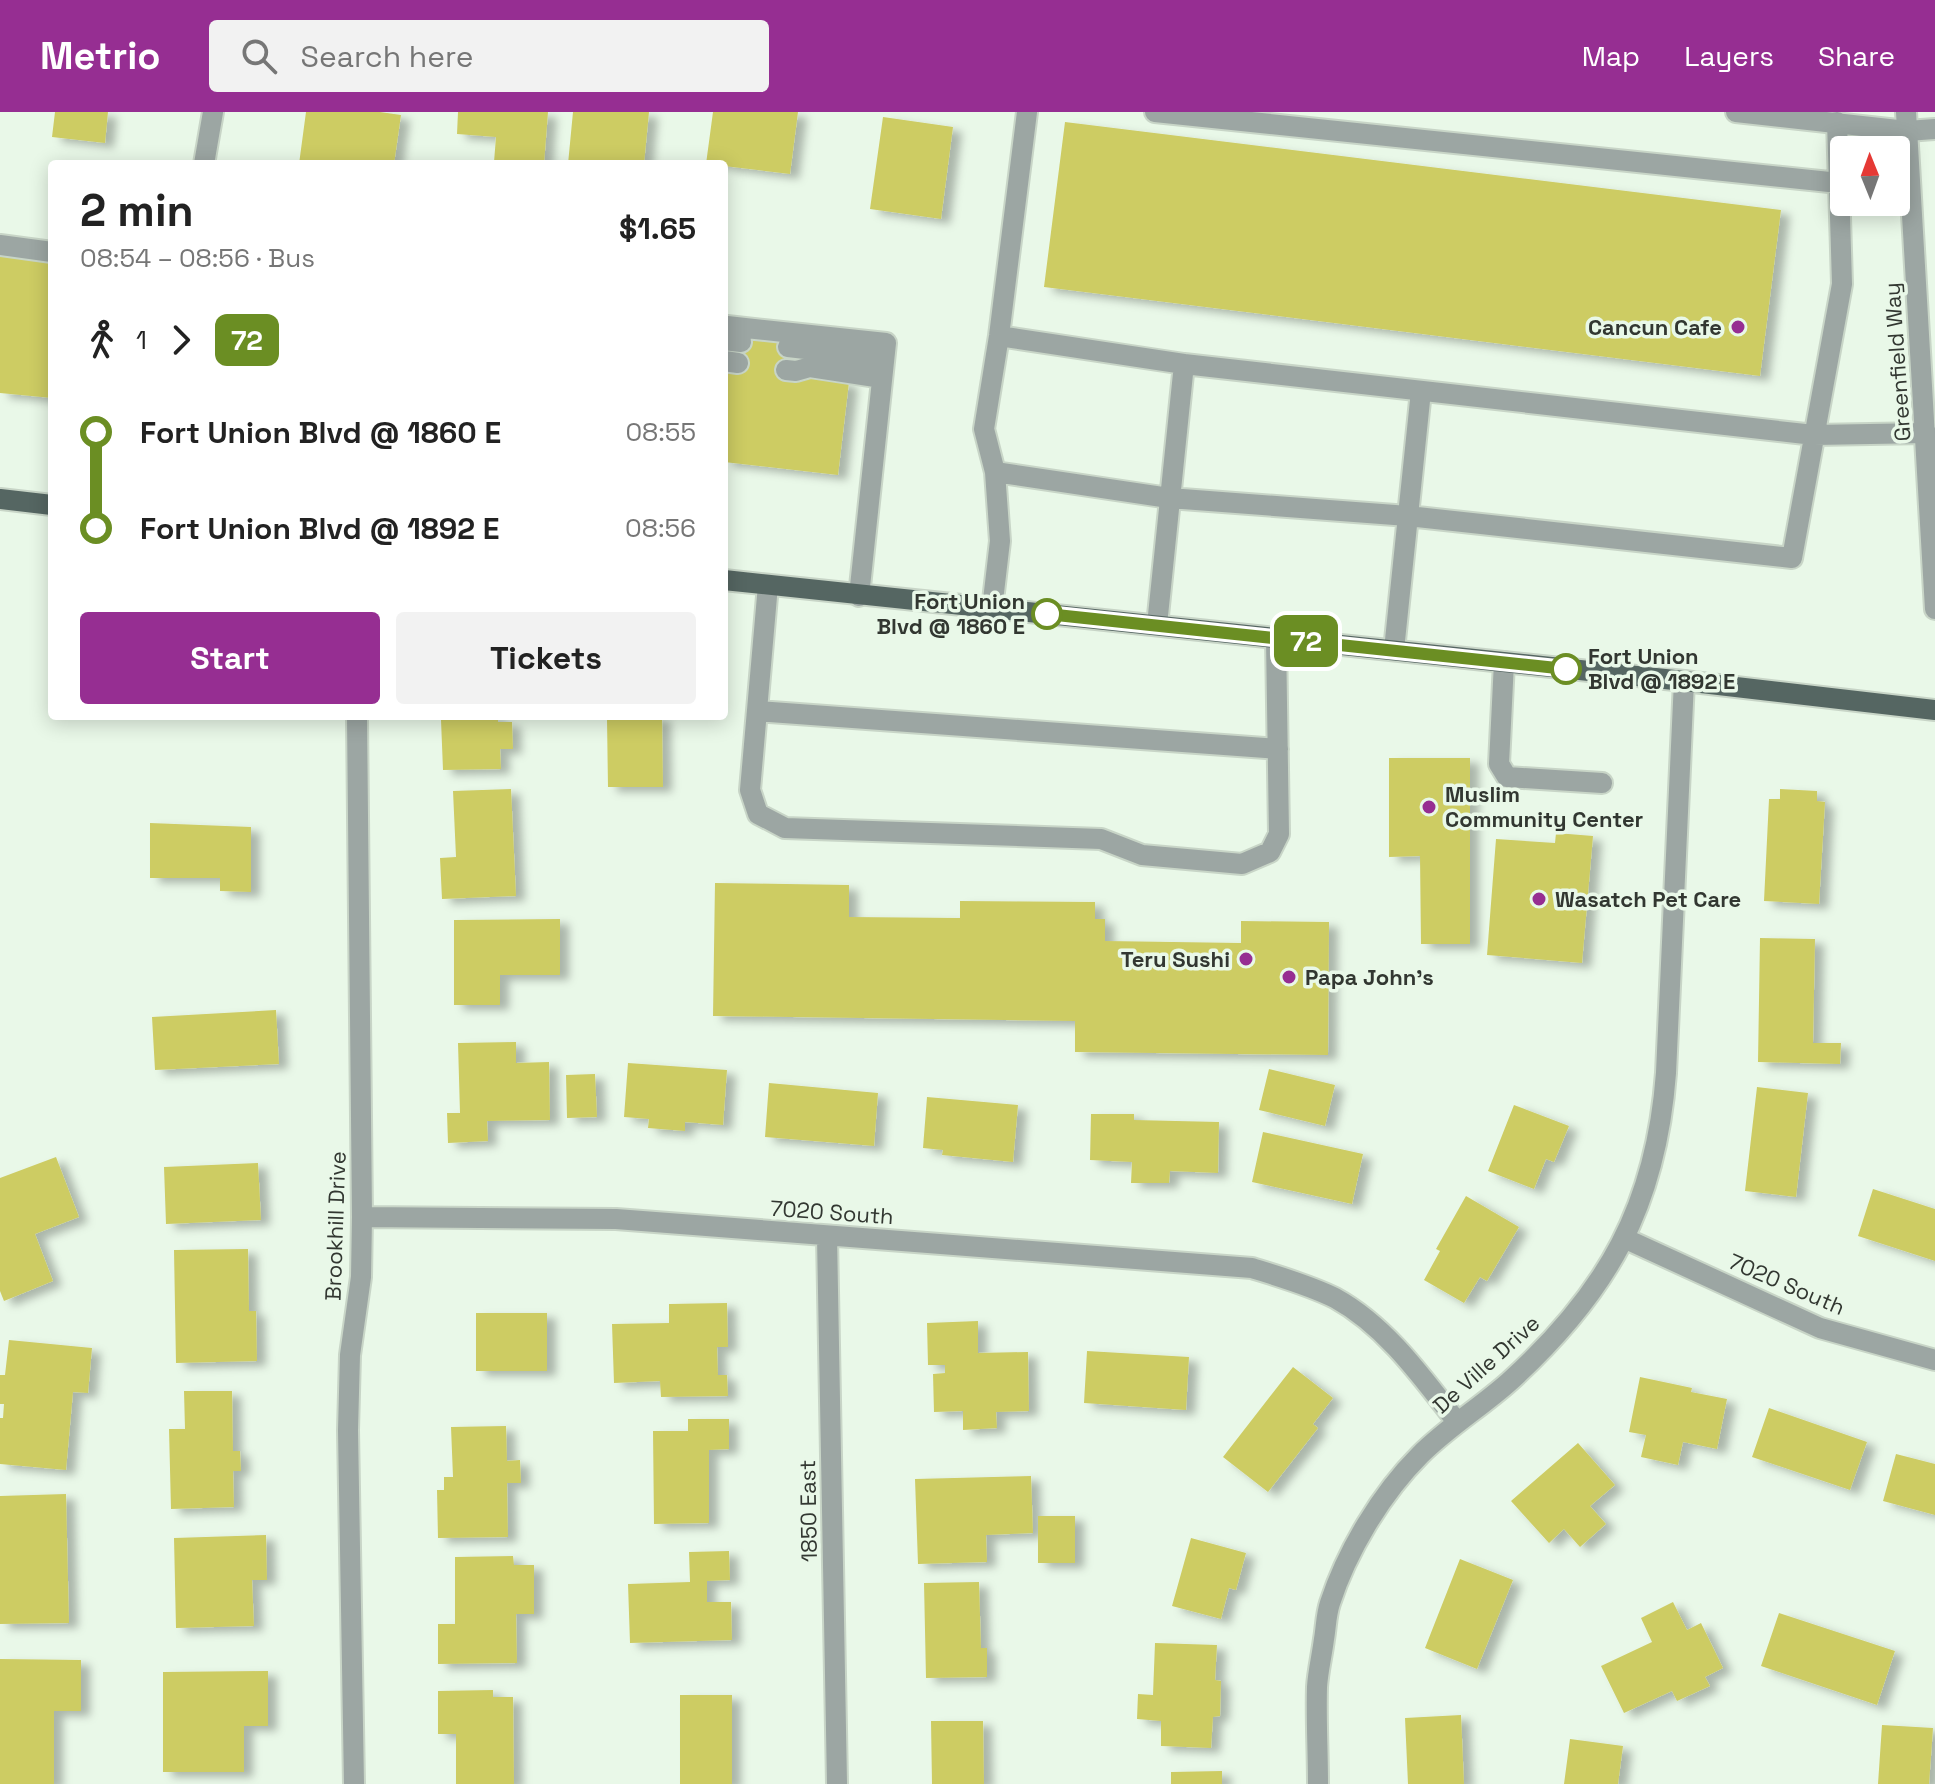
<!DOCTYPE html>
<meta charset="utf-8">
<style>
body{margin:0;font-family:"Space Grotesk",sans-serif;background:#f2f2f2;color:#222;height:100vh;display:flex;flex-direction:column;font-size:30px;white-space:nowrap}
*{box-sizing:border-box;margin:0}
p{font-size:26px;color:#767676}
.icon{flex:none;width:44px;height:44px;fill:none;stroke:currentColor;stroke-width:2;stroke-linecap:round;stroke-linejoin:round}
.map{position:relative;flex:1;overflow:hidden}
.sheet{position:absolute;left:48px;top:48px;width:680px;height:560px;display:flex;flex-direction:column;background:#fff;border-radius:8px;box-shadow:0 4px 20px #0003}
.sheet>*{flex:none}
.badge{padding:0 16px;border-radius:12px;font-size:28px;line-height:52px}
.needle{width:52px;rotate:359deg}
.fabs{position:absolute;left:1830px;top:24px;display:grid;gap:16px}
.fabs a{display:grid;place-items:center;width:80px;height:80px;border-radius:8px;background:#fff;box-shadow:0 4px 20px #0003;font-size:40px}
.map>.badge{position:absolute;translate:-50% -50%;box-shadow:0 0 0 4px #fff}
.legs{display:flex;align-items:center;gap:12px;height:88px;padding:0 32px;font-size:26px}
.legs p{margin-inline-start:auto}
.summary{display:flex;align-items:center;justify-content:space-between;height:136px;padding:0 32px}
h1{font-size:44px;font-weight:700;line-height:60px}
.button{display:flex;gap:16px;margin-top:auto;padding:16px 32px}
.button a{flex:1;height:92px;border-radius:8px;background:#962e92;color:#fff;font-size:32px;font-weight:700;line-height:92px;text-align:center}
.button a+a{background:#f2f2f2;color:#222}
ul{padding:0 32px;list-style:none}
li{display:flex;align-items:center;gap:28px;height:96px;font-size:30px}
li i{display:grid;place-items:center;width:12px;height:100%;margin:0 10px;background:currentColor}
li i::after{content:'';width:20px;height:20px;margin:-10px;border:6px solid;border-radius:50%;background:#fff}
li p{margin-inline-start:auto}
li:first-child i{background:linear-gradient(#0000 50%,currentColor 0)}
li:last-child i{background:linear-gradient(currentColor 50%,#0000 0)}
header{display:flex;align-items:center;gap:48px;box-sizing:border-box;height:112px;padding:0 40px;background:#962e92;color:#fff}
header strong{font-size:38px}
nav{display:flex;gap:44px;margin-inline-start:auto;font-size:28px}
.search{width:560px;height:72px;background:#f2f2f2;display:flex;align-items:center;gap:20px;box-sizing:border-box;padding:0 28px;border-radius:8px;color:#767676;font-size:30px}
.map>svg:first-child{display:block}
.building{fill:#cdcc64;filter:url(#shadow)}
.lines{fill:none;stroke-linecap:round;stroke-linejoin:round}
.lane-casing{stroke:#c8d5c7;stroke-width:24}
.street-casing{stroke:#c8d5c7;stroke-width:24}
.primary-casing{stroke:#c8d5c7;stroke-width:24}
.lane{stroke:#9ca6a3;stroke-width:20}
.street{stroke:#9ca6a3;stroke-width:20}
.primary{stroke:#556662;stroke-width:20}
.line-1-casing{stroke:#fff;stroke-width:18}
.line-1{stroke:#6b8e23;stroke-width:12}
.poi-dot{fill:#962e92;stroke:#e9f8e8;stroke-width:3}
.stop-1-dot{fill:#fff;stroke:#6b8e23;stroke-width:4}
.labels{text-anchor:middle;stroke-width:7;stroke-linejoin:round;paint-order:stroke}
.poi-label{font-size:22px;font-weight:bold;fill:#323731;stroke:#e9f8e8;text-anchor:start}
.street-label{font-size:22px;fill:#323731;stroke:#e9f8e8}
.stop-label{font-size:22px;font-weight:bold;fill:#323731;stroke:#e9f8e8;text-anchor:end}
</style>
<header>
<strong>Metrio</strong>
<div class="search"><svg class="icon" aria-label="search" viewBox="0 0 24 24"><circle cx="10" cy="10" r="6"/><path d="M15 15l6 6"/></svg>Search here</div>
<nav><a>Map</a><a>Layers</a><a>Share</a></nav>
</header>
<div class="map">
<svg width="1935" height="1672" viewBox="0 0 1935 1672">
<defs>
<filter id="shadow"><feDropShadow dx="9" dy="5" stdDeviation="4" flood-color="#0004"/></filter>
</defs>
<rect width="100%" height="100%" fill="#e9f8e8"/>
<path class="building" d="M55,0H108L105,31L52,25Z
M306,0H380L401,3L394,52H299Z
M458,0H548L544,52L494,50L496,25L457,22Z
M573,0H649L644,52H568Z
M713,0H798L790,62L724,54V52H706Z
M883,5L953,15L941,107L870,97Z
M1065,10L1781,98L1760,264L1044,175Z
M0,144L52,150V286L0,281Z
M742,222L790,227L785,263L849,270L838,363L724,350V255L737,257Z
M447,604H498V610H512L513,637H500L501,657L443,658L441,608H447Z
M619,604H662L663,675H608L607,607H619Z
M1389,646H1470V832H1421L1420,744L1389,745Z
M511,677L516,784L442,787L440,746L456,745L453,679Z
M1780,677L1817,679V689L1825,690L1819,792L1764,789L1769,687H1780Z
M150,711L251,715V780L220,779V766H150Z
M1556,721L1593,724L1582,851L1487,843L1496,727L1555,731Z
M715,771L849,773V805L960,806V789L1095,790V807H1105V829L1241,831V809L1329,810L1328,943L1075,940V909L713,904Z
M560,807V863H500V893H454V808Z
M1760,826L1815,827L1813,931H1841L1840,952L1758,950Z
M276,898L279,952L155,958L152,905Z
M516,930V951L549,950L550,1008L487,1009L488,1029L448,1031L447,1001H460L458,931Z
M628,951L727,958L723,1013L685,1010V1019L648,1016L649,1007L624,1005Z
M1269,957L1335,973L1325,1014L1259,998Z
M595,962L597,1005L567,1006L566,963Z
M769,971L878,981L874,1034L765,1025Z
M1757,975L1808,981L1796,1085L1745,1079Z
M927,985L1018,993L1013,1050L942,1043L943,1038L923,1036Z
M1514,993L1569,1014L1554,1050L1546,1047L1534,1077L1488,1059Z
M1091,1002H1134V1008L1219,1010L1218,1061L1170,1059L1169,1071H1131L1132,1050L1090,1048Z
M1263,1020L1363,1042L1352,1092L1252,1070Z
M56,1045L79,1105L35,1122L53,1169L4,1189L0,1179V1066Z
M258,1051L261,1108L166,1112L164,1055Z
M1873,1077L1935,1097V1149L1858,1124Z
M1466,1084L1519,1115L1487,1169L1480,1165L1464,1191L1424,1168L1440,1139L1436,1137Z
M248,1137L249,1199H256L257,1249L176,1251L174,1138Z
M727,1191L728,1235H717L718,1263H727L728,1284L661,1285L660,1269L614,1271L612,1212L669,1211V1192Z
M476,1201H547V1259H476Z
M978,1209V1241L1028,1240L1029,1299L996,1300L997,1316L963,1318V1299L934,1300L933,1262L945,1261V1253H928L927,1211Z
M9,1228L92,1236L88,1281L73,1280L66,1358L0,1352V1306H3L4,1292H0V1263H5Z
M1087,1239L1189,1245L1186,1298L1084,1291Z
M1293,1255L1333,1286L1313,1312L1318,1316L1268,1380L1223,1345Z
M1640,1265L1692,1276L1691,1280L1727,1287L1717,1337L1683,1330L1678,1353L1641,1345L1646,1323L1629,1320Z
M184,1279H232L233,1339H240L241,1359H233L234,1395L171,1397L169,1317H185Z
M1769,1296L1867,1330L1850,1378L1752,1345Z
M688,1307H729V1337L709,1338V1411L654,1412L653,1319H688Z
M506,1314L507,1349L520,1348L521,1371H507L508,1425L438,1426L437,1378H444V1365H453L451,1315Z
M1578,1331L1615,1373L1590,1394L1606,1412L1580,1435L1564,1417L1549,1431L1511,1389Z
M1896,1342L1935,1352V1403L1883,1389Z
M1031,1364L1033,1421L986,1423L987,1450L918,1452L915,1367Z
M66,1382L69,1511L0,1512V1384Z
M1038,1404H1075V1451H1038Z
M266,1423L267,1468H252L254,1514L176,1516L174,1426Z
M1191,1426L1246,1441L1236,1478L1229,1476L1221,1507L1172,1494Z
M729,1439L730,1468L707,1469V1490H731L732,1528L630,1531L628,1472L690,1470L689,1440Z
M513,1444L514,1453H534V1502H516L517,1551L438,1552V1512H455V1445Z
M1460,1447L1513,1468L1477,1557L1425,1536Z
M979,1470L981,1536H987V1565L926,1566L924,1471Z
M1673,1490L1687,1518L1701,1511L1723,1556L1705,1565L1710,1574L1677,1589L1672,1579L1624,1601L1601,1554L1652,1530L1641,1506Z
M1779,1501L1895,1539L1877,1593L1761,1554Z
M1155,1531L1217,1533L1215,1568L1221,1569L1220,1604L1213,1605L1211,1636L1161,1634V1609L1137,1607L1138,1582L1153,1583Z
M0,1547L81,1548V1599H54V1672H0Z
M268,1559V1614H244V1660H163V1560Z
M493,1578V1585H513L514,1672H456V1622H438V1579Z
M680,1583H732V1672H680Z
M1461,1603L1464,1672H1408L1405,1606Z
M931,1609H983L984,1672H932Z
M1882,1613L1933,1616L1929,1672H1878Z
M1570,1627L1623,1634L1618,1672H1564Z
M1222,1659V1672H1171V1660Z"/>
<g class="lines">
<defs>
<path id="lane" d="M1837,10L1839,71
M1907,19L1935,17
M0,133L52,140
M724,216L727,214L886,231L859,484
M999,224L1184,252
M724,228L741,230
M788,235L884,246
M724,249L738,251
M786,258L796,259L810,255L882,266
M995,360L1169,386L1408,404L1792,446L1842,172L1839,71L1155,0
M768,473L750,678L758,702L785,716L1101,727L1142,743L1242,752L1270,740L1279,722L1276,526
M992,497L1000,429L995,360L984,317L999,224L1027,0
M1157,513L1184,252L1814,323L1926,321
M1394,538L1421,279
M1504,550L1499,652L1507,665L1602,671
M757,599L1278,637"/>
<path id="street" d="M1736,0L1907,19
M1906,0L1935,497
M204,52L213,0
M362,1105L616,1107L1252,1156C1280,1165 1309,1173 1335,1186C1386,1214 1422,1265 1457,1310
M827,1124L837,1672
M1626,1127L1820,1216L1935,1248
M354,1672L348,1318L350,1243L361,1165L362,1105L357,604
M1318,1672C1318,1640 1316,1607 1317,1575C1318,1559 1322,1543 1324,1527C1326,1516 1326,1503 1330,1491C1347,1439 1381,1382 1420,1343C1448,1315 1481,1295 1509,1270C1608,1180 1656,1094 1666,961L1684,569"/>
<path id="primary" d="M0,387L52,393
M724,468L1684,569L1935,598"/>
</defs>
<use href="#lane" class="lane-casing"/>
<use href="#street" class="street-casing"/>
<use href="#primary" class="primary-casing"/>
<use href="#lane" class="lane"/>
<use href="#street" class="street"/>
<use href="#primary" class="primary"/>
</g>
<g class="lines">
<defs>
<path id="line-1" d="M1047,502L1566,557"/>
</defs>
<use href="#line-1" class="line-1-casing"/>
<use href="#line-1" class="line-1"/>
</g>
<g class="poi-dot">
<circle cx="1738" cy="215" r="8"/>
<circle cx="1429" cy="695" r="8"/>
<circle cx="1539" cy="787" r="8"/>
<circle cx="1246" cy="847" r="8"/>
<circle cx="1289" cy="865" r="8"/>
</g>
<g class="stop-1-dot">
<circle cx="1047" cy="502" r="14"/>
<circle cx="1566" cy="557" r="14"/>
</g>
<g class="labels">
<g class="poi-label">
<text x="1722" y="223" text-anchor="end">Cancun Cafe</text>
<text x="1445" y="690">Muslim<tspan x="1445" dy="25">Community Center</tspan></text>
<text x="1555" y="795">Wasatch Pet Care</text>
<text x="1230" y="855" text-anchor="end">Teru Sushi</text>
<text x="1305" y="873">Papa John's</text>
</g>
<g class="street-label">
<text transform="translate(1897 250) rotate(-94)" y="8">Greenfield Way</text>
<text transform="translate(832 1100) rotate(4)" y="8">7020 South</text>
<text transform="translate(335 1114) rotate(-88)" y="8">Brookhill Drive</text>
<text transform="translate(1787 1172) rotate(23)" y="8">7020 South</text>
<text transform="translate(1486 1252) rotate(-42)" y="8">De Ville Drive</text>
<text transform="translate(808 1399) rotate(-91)" y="8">1850 East</text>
</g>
<g class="stop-label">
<text x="1025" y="497">Fort Union<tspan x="1025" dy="25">Blvd @ 1860 E</tspan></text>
<text x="1588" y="552" text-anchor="start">Fort Union<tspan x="1588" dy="25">Blvd @ 1892 E</tspan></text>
</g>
</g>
</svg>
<div class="fabs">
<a><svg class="needle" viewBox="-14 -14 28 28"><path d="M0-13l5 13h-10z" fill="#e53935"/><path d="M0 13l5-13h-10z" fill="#767676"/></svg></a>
</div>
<b class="badge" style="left:1306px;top:529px;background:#6b8e23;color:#fff">72</b>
<section class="sheet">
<div class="summary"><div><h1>2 min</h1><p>08:54 – 08:56 · Bus</p></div><b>$1.65</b></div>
<div class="legs"><svg class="icon" aria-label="walk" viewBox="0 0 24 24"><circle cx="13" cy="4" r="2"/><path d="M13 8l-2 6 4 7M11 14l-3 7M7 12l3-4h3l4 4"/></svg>1<svg class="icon" aria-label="forward" viewBox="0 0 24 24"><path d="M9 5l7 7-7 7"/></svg><b class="badge" style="background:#6b8e23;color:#fff">72</b></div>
<ul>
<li><i style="color:#6b8e23"></i><b>Fort Union Blvd @ 1860 E</b><p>08:55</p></li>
<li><i style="color:#6b8e23"></i><b>Fort Union Blvd @ 1892 E</b><p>08:56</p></li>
</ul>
<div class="button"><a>Start</a><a>Tickets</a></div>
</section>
</div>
